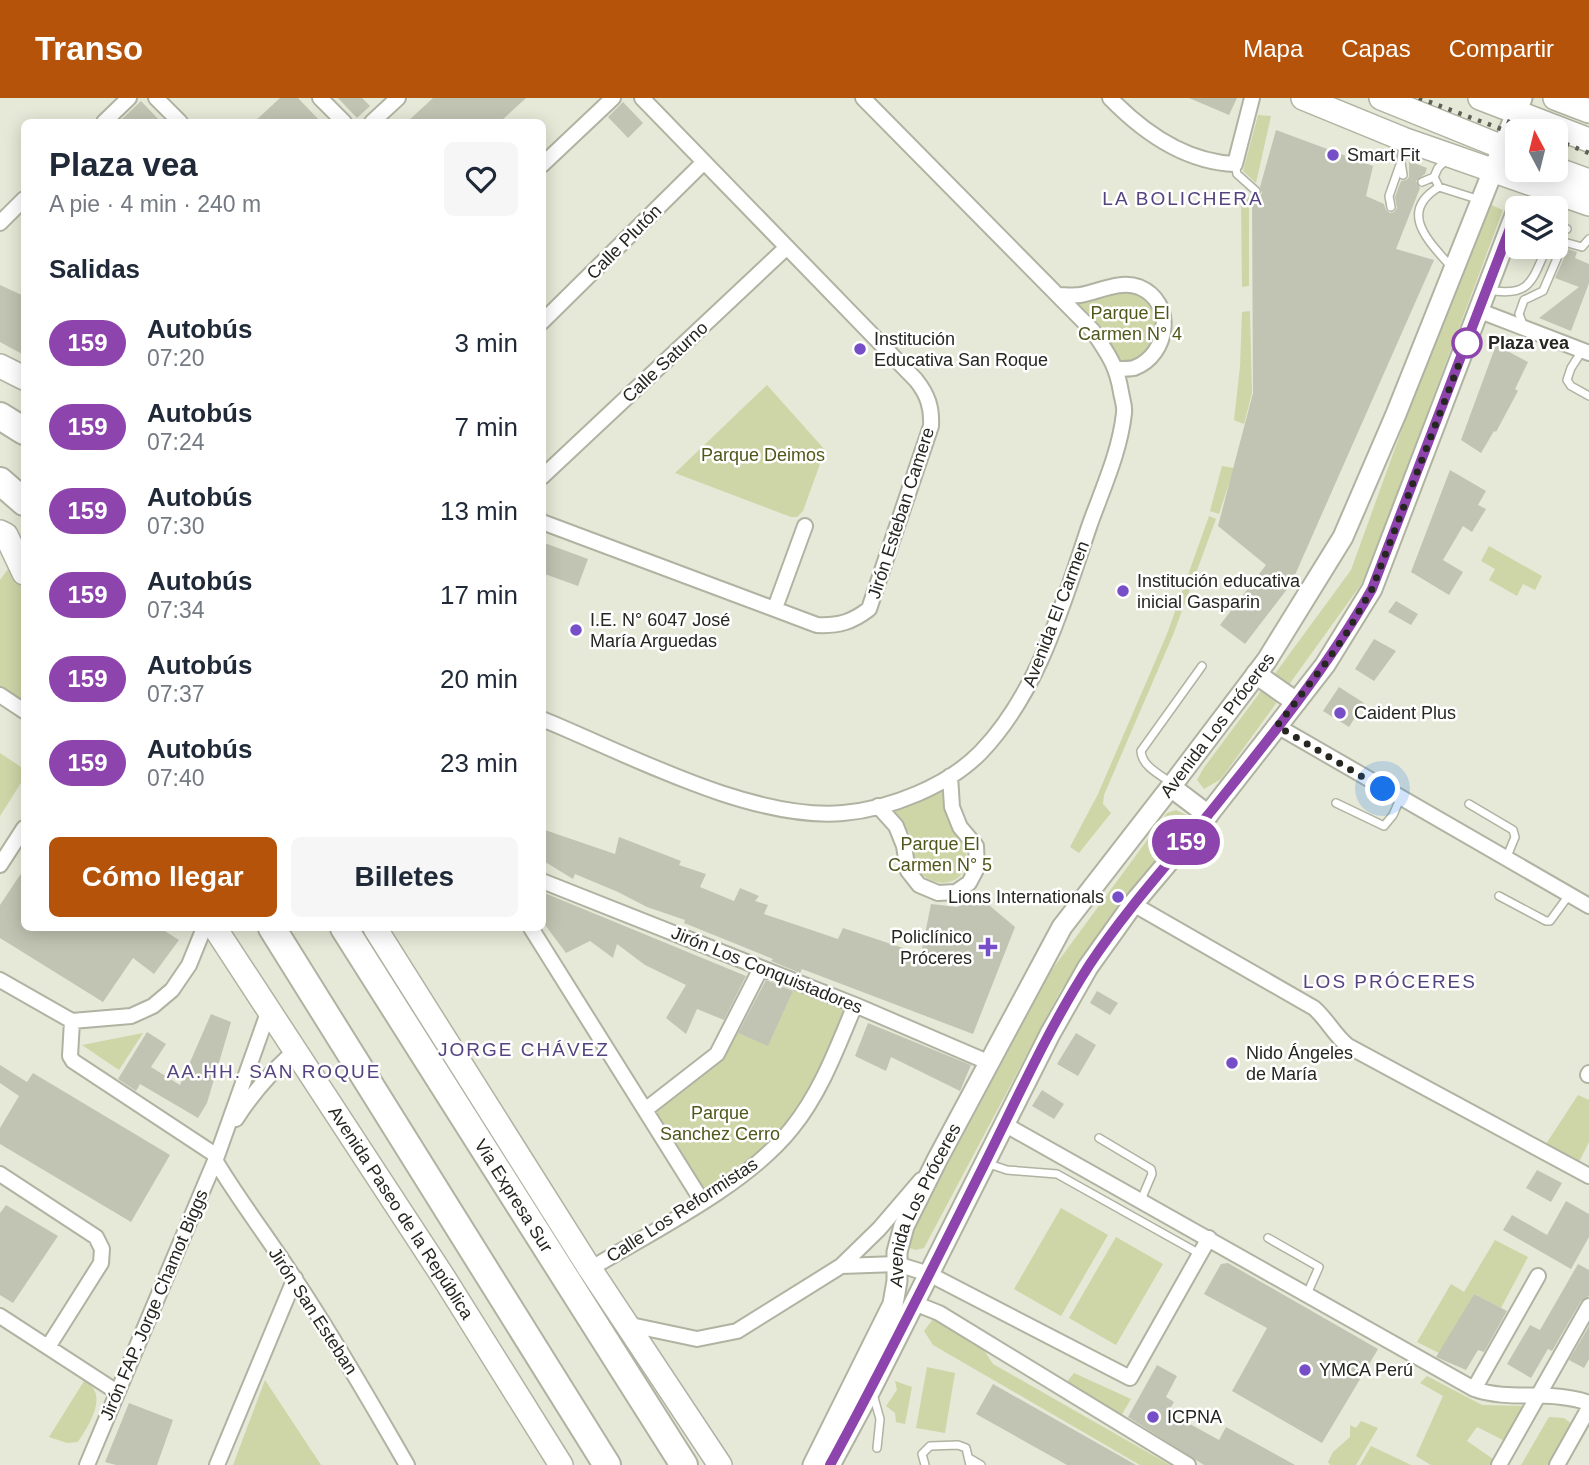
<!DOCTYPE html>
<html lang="es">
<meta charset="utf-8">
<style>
body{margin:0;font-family:Arial,sans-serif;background:#f6f6f7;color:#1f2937;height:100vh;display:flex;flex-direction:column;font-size:26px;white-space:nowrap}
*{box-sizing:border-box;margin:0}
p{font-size:23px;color:#747a83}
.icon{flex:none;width:38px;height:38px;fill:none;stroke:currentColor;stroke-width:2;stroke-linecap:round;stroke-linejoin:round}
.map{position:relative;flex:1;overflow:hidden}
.sheet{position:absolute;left:21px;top:21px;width:525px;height:812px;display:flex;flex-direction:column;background:#fff;border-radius:10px;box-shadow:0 4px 18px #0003}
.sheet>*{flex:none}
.badge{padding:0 14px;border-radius:23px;font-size:24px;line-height:46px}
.needle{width:46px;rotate:353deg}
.tools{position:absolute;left:1505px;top:21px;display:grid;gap:14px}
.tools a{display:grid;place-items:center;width:63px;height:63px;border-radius:10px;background:#fff;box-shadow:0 4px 18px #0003;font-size:35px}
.you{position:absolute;width:35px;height:35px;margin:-18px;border:5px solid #fff;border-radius:50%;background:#1a73e8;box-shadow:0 0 0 10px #1a73e833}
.map>.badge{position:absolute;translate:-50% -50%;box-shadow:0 0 0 4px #fff}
h2{padding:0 28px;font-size:26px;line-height:63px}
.round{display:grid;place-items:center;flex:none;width:74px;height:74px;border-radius:10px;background:#f6f6f7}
.headline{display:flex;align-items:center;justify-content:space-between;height:119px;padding:0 28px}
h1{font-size:33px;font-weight:600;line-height:52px}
.cta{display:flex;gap:14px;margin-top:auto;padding:14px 28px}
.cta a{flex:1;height:80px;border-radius:10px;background:#b45309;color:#fff;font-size:28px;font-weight:600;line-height:80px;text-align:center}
.cta a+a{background:#f6f6f7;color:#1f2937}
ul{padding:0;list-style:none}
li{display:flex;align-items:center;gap:21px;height:84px;padding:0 28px}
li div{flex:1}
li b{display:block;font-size:26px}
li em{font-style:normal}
li .badge{min-width:77px;font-weight:700;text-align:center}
header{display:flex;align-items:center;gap:42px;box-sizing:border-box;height:98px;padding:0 35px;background:#b45309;color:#fff}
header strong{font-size:33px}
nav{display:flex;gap:38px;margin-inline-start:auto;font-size:24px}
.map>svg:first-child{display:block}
.green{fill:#ced5a7}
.building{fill:#c1c4b2}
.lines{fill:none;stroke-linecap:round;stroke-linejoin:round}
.lane-casing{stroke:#b0b3a1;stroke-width:10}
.street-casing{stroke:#b0b3a1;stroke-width:18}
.secondary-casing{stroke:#b0b3a1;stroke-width:23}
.primary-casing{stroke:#b0b3a1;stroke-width:26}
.highway-casing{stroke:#b0b3a1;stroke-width:30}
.lane{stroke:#fff;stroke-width:7}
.street{stroke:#fff;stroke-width:14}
.secondary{stroke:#fff;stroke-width:19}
.primary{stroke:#fff;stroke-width:23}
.highway{stroke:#fff;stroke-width:26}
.rail{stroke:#5f6156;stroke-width:4.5;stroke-dasharray:3.5 7;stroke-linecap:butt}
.line-casing{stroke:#fff;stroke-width:16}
.line{stroke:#8e44ad;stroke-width:10}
.walk{stroke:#262720;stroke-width:7;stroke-dasharray:0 12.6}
.poi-dot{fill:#764ec7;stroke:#fff;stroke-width:2.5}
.stop-dot{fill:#fff;stroke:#8e44ad;stroke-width:3.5}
.labels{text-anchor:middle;stroke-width:5;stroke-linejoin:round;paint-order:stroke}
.poi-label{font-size:18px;fill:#262720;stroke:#fff;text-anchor:start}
.street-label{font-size:18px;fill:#262720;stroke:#fff}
.park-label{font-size:18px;fill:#51571a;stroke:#fff}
.stop-label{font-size:18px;font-weight:bold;fill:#262720;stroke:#fff;text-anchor:start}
.neighbourhood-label{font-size:19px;letter-spacing:2px;fill:#544380;stroke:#fff}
</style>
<header>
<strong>Transo</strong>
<nav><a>Mapa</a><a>Capas</a><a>Compartir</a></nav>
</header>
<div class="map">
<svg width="1589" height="1367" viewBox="0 0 1589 1367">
<rect width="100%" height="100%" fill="#e6e9d7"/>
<path class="green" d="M1258,17L1271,18L1256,85L1243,73Z
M1249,99V188L1242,189L1241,100Z
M1489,106L1503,112L1365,481L1288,588L1274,577L1351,472L1440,226Z
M1132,195C1138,198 1148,200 1152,205C1157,211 1159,218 1159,226C1159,249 1141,262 1120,267L1100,233L1075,203L1105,196Z
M1250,213L1252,295L1244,326L1234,322L1240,269L1242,214Z
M767,287L825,352L803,413L797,419H791L675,375Z
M1222,368L1234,370L1219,416L1210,413Z
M1209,418L1216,421L1173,537L1104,697L1103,706L1111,715L1079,755L1070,749L1098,696L1167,536Z
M1489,448L1542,478L1535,492L1523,486L1517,498L1489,482L1495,471L1481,463Z
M11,467L24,493V605L0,588V482Z
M1261,593L1277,604L1221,681L1204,691L1197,682L1203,671Z
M0,655L24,671V680L0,718Z
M939,693L945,695L946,717L965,749L968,765C965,769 962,776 959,779C944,792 919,781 913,764C911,757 914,748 912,741C908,730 900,723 892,714L895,710Z
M1176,712L1187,717L1181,732L1061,892L924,1150L915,1152L910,1150L909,1139L1051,873L1167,715Z
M797,884L855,907L791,1031L702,1103L645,1012L733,933L768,947Z
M143,935L119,972L82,947Z
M1578,997L1589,1002V1044L1577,1068L1544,1049Z
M1061,1110L1108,1137L1061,1218L1014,1191Z
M1116,1139L1163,1166L1116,1247L1069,1220Z
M1495,1142L1528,1159L1501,1210L1474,1196L1439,1255L1417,1244L1451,1186L1464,1194Z
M936,1217L976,1240L993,1266L1170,1367H1140L933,1247L924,1233Z
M927,1269L955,1275L945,1335L916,1330Z
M1074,1275L1131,1301L1121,1318L1065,1286Z
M1427,1278L1482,1307L1528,1308L1507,1344L1477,1329L1467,1343L1496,1363L1493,1367H1431L1416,1358L1443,1298L1420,1285Z
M265,1282L321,1367H233Z
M84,1283C110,1295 89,1327 78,1344L67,1345L49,1339Z
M895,1283L912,1289L905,1326L896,1324L895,1315L886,1308L897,1292Z
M1549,1319L1564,1320L1572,1326L1550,1367H1521Z
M1361,1323L1378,1330L1356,1367H1330L1328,1364L1333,1354L1350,1339V1327L1356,1330Z
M1371,1348L1409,1366L1411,1367H1360Z"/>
<path class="building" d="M280,0H298L321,24H254Z
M338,0H362L370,8L357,20Z
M433,0H526L500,24H407Z
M1189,0H1237L1229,17Z
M141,3L161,24H119Z
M623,4L643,25L628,40L608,19Z
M1276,32L1373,68L1366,98L1384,106L1386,112L1390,115L1394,114L1397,110L1395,99L1401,83L1406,82L1409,79V63L1427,70L1425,76L1416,83L1420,90L1396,151L1434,162L1291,486L1245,546L1220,527L1266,467L1218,428L1253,295L1252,98L1259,99L1262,95L1260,89Z
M1568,151L1577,154L1575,160L1589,166V185L1571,233L1539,220L1579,189L1555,180Z
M0,187L24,198V257L0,244Z
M1496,247L1528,264L1515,291L1518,293L1496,334L1494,333L1481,355L1461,342Z
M1450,372L1486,393L1478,407L1486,411L1472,434L1463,428L1443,462L1463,474L1449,497L1411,474Z
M542,444L588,461L578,488L542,475Z
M1396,503L1418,516L1411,527L1388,514Z
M1374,541L1396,553L1374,583L1355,571Z
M1339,589L1364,605L1349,629L1323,613Z
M542,731L615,756L619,739L681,763L679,767L706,776L700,789L734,803L740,790L759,798L755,803L768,807L764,816L838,841L843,830L921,856L931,806L957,809L977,797L1015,829L973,936L802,871L800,875L771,863L773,861L684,825L685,822L647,809L618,794L575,776L573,781L542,762Z
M24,771V830H160L179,842L154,876L133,860L103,904L0,840V807Z
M542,794L746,878L724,922L697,911L686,936L666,920L686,887L645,867L617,846L613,860L590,843L566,855L542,823Z
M766,882L793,893L768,948L738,935Z
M1097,893L1118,905L1110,917L1090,905Z
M211,916L231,924L207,1005L198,1020L140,986L136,993L118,981L147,934L166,946L151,969L180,987Z
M868,925L971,967L960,993L891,959L886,973L855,958Z
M1076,935L1096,947L1078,978L1057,966Z
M0,967L27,984L33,975L170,1057L131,1124L0,1046V1030L19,998L0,985Z
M1042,992L1064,1006L1054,1021L1032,1008Z
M1537,1072L1562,1085L1551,1104L1526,1090Z
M1566,1103L1589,1116V1139L1571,1171L1503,1132L1512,1117L1547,1137Z
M6,1107L58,1138L13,1205L0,1197V1115Z
M1228,1165L1378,1251L1322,1345L1232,1293L1267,1230L1204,1196L1221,1166Z
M1578,1166L1589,1172V1198L1581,1203L1552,1253L1548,1251L1531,1280L1507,1266L1530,1227L1540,1232Z
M1474,1196L1507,1213L1484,1254L1478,1252L1466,1272L1436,1259Z
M1589,1228V1261L1584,1270L1569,1262Z
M1157,1267L1177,1278L1166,1299L1174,1304L1168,1314L1219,1342L1226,1329L1295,1367H1204L1128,1319Z
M993,1286L1136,1367H1067L976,1316Z
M129,1305L173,1322L157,1367H116L105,1364Z"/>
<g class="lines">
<defs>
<path id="lane" d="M1403,45L1401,64L1403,77
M1235,66L1237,76L1256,93
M1434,79L1439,89L1480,102
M1422,84L1434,79L1438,70L1448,60
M1439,89C1396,115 1431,145 1452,170
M1391,109L1389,98L1401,64
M1556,124L1567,131
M1488,192C1531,200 1532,182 1547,149
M1524,229L1519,216L1524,202L1543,193L1564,144L1582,149L1589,141
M1582,253L1571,270L1567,282L1571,288L1589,298
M1173,686C1161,677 1142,669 1141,653L1202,568
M1336,705L1384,728L1393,717L1400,701
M1469,706L1513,732L1515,739L1506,761
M1499,798L1546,823H1550L1569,797
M1099,1040L1151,1071L1152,1076L1141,1102
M986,1065L1007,1072L1057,1076L1200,1156
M1268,1140L1319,1169L1307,1196
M873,1296L880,1321L877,1350
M969,1360L981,1367
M925,1367L922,1356L930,1348L958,1347L966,1350L970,1367"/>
<path id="street" d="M156,0L180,24
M320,0L344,24
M1110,0C1143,34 1185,64 1235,66L1252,0
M104,24L129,0
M372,24L398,0
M542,67L613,0
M0,125L24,101
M1058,197C1065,197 1072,198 1080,197C1098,194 1120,182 1139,189C1176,204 1169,257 1134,270C1129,271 1122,271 1117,271
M1480,213L1589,255
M542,224L704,64
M542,379L787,149
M542,424L817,527C839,528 852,524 869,511L931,328C932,310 928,297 916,282L642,0
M775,510L805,428
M0,597L24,613
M542,621C628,656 751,723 843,715C890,711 948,688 981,654C1040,592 1063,505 1090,426C1103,390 1120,353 1124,315C1125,308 1122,301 1121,294C1116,265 1108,257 1093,233L863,0
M1277,628L1589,808
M878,708L896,728L904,748L908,773L919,787L938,795L956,794L969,785L977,770L976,748L960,729L952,709L950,678
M0,767L24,730
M542,783L855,907L990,965
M1133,806L1314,910C1327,921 1334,937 1348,948L1589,1078
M531,830L702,1103
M0,882L72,923L131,918L153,908L172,892L189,867L204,830
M72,923L70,958L73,963L217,1058
M1588,977L1589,975
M645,1012L717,956L761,870
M236,1021C253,994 272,973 296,952
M1004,1026L1474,1291C1511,1304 1551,1291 1589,1305
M215,1062C240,1104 270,1142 296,1183C336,1243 371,1305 407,1367
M0,1076L96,1139L102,1151L101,1165L48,1249
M841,1168L879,1131L921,1082
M590,1171C653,1133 747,1087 792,1030C821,994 837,950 855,907
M914,1205L939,1215L1188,1367
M0,1218L117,1294
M626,1226L697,1241L737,1233L841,1168L897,1166L929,1176L1130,1280L1209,1140
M1474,1291L1538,1178
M87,1367L217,1058L269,912
M217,1367L295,1180
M1499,1367L1589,1208
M1557,1367L1589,1310"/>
<g id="secondary">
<path d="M1256,576L1296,604"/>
<path d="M1171,689L1208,717"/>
<path id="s1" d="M813,1367L893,1206L897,1183V1154L904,1128L937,1062L1062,829L1173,686L1267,562L1343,439L1396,316L1522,0"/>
<path d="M830,1367L871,1291L1050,936L1088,869L1133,806L1208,717L1325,567L1372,491L1517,112"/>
</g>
<g id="primary">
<path d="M1303,0L1403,41L1589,106"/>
<path d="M1381,0L1517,55"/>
<path d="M1480,0L1589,42"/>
<path d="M1555,0L1589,13"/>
<path d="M1556,71L1589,83"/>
<path d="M0,268L24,280"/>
<path d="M0,434L6,437L24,475"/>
<path id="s2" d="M215,830L444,1180L561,1367"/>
<path d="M375,830L590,1171L720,1367"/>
</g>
<g id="highway">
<path d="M0,318L24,333"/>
<path d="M0,383L24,404"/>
<path d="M272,830L607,1367"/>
<path id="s3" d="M344,830L684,1367"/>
</g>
</defs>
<use href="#lane" class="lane-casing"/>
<use href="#street" class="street-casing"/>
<use href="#secondary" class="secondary-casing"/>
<use href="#primary" class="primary-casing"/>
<use href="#highway" class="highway-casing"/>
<use href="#lane" class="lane"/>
<use href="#street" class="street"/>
<use href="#secondary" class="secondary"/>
<use href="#primary" class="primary"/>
<use href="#highway" class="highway"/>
<path class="rail" d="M1419,0L1517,37
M1507,23L1533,33
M1556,42L1589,55"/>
</g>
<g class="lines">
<defs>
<path id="line" d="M830,1367C884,1268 934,1167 984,1067C1018,999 1049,929 1090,866C1125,813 1168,766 1208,717C1266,645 1326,572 1372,491L1517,112"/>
</defs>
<use href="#line" class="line-casing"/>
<use href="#line" class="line"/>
<path class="walk" d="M1383,691L1277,628L1325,566L1346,536L1372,491L1467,245"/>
</g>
<g class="poi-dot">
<circle cx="1333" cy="57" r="7"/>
<circle cx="860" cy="251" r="7"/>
<circle cx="1123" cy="493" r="7"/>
<circle cx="576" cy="532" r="7"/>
<circle cx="1340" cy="615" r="7"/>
<circle cx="1118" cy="799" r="7"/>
<path d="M984.5 838.5h7v7h7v7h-7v7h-7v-7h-7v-7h7z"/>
<circle cx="1232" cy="965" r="7"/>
<circle cx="1305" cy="1272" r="7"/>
<circle cx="1153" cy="1319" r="7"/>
</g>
<circle class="stop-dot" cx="1467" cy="245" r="14"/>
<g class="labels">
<g class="poi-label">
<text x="1347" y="63">Smart Fit</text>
<text x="874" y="247">Institución<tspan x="874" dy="21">Educativa San Roque</tspan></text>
<text x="1137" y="489">Institución educativa<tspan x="1137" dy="21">inicial Gasparin</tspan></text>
<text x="590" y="528">I.E. N° 6047 José<tspan x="590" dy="21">María Arguedas</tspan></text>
<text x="1354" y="621">Caident Plus</text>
<text x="1104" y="805" text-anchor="end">Lions Internationals</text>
<text x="972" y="845" text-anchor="end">Policlínico<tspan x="972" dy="21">Próceres</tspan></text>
<text x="1246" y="961">Nido Ángeles<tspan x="1246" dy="21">de María</tspan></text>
<text x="1319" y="1278">YMCA Perú</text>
<text x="1167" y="1325">ICPNA</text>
</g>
<g class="street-label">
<text transform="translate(624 144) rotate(-45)" y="6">Calle Plutón</text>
<text transform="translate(665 264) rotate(-43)" y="6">Calle Saturno</text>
<text transform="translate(901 415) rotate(-72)" y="6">Jirón Esteban Camere</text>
<text transform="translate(1056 516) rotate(-69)" y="6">Avenida El Carmen</text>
<text dy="6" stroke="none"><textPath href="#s1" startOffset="852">Avenida Los Próceres</textPath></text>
<text transform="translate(767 872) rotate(22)" y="6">Jirón Los Conquistadores</text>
<text dy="6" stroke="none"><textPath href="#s3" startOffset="317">Via Expresa Sur</textPath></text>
<text dy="6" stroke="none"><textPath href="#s1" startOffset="285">Avenida Los Próceres</textPath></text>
<text transform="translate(682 1112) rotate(-33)" y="6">Calle Los Reformistas</text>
<text dy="6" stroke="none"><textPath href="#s2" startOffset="340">Avenida Paseo de la República</textPath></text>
<text transform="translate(154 1207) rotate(-67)" y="6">Jirón FAP. Jorge Chamot Biggs</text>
<text transform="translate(313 1213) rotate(57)" y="6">Jirón San Esteban</text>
</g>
<g class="park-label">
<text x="1130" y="221">Parque El<tspan x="1130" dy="21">Carmen N° 4</tspan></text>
<text x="763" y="363">Parque Deimos</text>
<text x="940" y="752">Parque El<tspan x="940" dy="21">Carmen N° 5</tspan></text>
<text x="720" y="1021">Parque<tspan x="720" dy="21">Sanchez Cerro</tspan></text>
</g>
<g class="stop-label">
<text x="1488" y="251">Plaza vea</text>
</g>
<g class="neighbourhood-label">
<text x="1183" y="107">LA BOLICHERA</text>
<text x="1390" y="890">LOS PRÓCERES</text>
<text x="524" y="958">JORGE CHÁVEZ</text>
<text x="274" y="980">AA.HH. SAN ROQUE</text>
</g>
</g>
</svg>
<div class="tools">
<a><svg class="needle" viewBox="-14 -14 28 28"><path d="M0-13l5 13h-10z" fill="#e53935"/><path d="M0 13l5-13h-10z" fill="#747a83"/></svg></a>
<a><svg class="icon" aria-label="layers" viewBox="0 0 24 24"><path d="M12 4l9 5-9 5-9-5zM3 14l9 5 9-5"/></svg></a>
</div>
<div class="you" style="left:1383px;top:691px"></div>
<b class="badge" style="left:1186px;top:744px;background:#8e44ad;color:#fff">159</b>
<section class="sheet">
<div class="headline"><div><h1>Plaza vea</h1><p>A pie · 4 min · 240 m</p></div><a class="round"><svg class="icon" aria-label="heart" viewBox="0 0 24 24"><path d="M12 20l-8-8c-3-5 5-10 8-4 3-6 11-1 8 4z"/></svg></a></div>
<h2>Salidas</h2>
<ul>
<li><span class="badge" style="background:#8e44ad;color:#fff">159</span><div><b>Autobús</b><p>07:20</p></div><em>3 min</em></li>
<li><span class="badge" style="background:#8e44ad;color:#fff">159</span><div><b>Autobús</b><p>07:24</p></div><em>7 min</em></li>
<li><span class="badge" style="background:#8e44ad;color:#fff">159</span><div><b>Autobús</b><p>07:30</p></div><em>13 min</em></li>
<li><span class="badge" style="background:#8e44ad;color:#fff">159</span><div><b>Autobús</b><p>07:34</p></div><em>17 min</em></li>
<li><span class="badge" style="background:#8e44ad;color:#fff">159</span><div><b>Autobús</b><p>07:37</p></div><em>20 min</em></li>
<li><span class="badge" style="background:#8e44ad;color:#fff">159</span><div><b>Autobús</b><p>07:40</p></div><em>23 min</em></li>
</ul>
<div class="cta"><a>Cómo llegar</a><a>Billetes</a></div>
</section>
</div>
